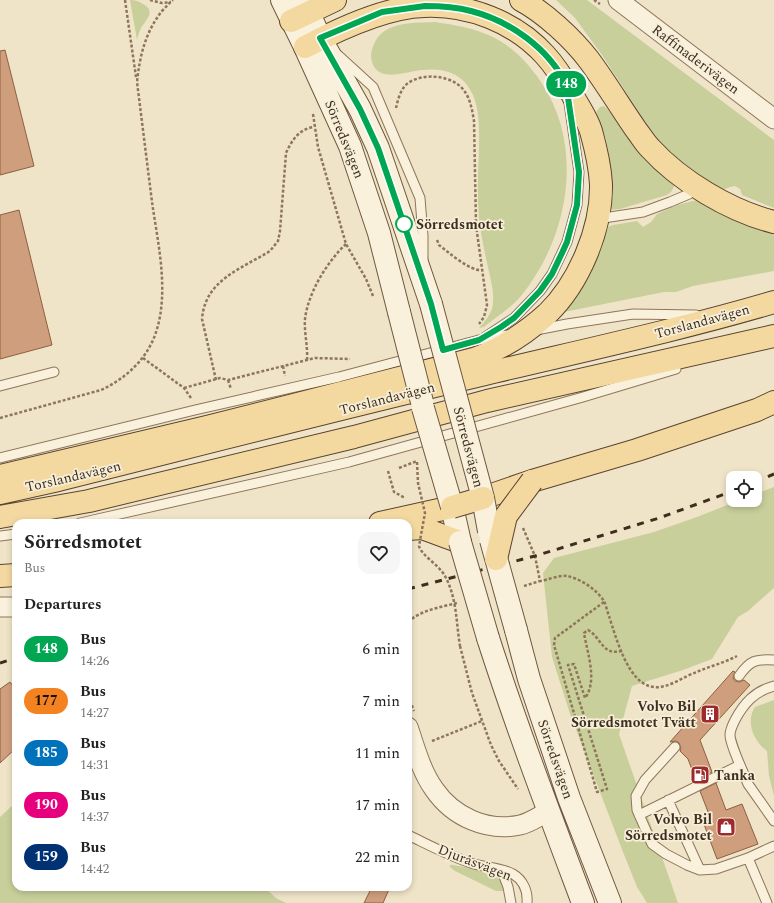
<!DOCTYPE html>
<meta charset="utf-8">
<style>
body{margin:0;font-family:Spectral,serif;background:#f6f6f6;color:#222;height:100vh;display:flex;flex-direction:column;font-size:15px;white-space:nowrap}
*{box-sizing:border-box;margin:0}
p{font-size:13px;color:#767676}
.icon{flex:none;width:22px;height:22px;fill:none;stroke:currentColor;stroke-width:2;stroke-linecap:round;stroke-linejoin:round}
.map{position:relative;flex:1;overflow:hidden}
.panel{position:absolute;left:12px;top:519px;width:400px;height:372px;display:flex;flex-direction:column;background:#fff;border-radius:12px;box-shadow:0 2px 6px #0003}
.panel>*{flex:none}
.badge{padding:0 8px;border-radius:13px;font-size:14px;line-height:26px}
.buttons{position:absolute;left:726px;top:471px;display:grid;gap:8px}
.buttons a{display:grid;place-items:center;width:36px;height:36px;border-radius:8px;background:#fff;box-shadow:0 2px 6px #0003;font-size:20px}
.map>.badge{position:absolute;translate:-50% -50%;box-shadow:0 0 0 2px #fff}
h2{padding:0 12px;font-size:15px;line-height:36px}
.round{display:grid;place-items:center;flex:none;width:42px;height:42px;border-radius:12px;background:#f6f6f6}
.overview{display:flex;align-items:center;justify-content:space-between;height:68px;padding:0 12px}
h1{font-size:19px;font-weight:700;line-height:30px}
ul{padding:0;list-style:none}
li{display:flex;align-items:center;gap:12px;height:52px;padding:0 12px}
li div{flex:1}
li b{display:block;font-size:15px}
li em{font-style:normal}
li .badge{min-width:44px;font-weight:700;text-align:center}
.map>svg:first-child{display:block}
.green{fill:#c9cf9b}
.building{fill:#cf9f7d;stroke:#8d5f41}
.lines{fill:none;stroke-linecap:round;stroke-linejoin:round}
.lane-casing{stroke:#8d765c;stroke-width:11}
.street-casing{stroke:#8d765c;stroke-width:21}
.secondary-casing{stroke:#6f573f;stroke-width:24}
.primary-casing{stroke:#5b4430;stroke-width:24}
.path{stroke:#8d765c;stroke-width:2.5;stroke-dasharray:3 2;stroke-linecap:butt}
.lane{stroke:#faf1dc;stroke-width:9}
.street{stroke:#faf1dc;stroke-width:19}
.secondary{stroke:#faf1dc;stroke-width:22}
.primary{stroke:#f3d9a0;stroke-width:22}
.rail{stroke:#3d2e20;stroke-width:3;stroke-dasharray:7 7;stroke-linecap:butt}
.secondary-bridge-casing{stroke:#6f573f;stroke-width:24;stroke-linecap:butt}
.primary-bridge-casing{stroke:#5b4430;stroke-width:24;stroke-linecap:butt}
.path-bridge{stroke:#8d765c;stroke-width:2.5;stroke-dasharray:3 2;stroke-linecap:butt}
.secondary-bridge{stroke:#faf1dc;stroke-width:22}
.primary-bridge{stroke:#f3d9a0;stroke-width:22}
.line-casing{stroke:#fff;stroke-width:9}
.line{stroke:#00a651;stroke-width:6}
.stop-dot{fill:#fff;stroke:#00a651;stroke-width:2}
.labels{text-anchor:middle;stroke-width:3.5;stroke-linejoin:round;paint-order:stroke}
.street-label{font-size:14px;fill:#3d2e20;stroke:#f7eed8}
.stop-label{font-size:14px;font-weight:bold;fill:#3d2e20;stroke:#f7eed8;text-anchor:start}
.poi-label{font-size:14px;font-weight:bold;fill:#3d2e20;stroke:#f7eed8;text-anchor:end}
</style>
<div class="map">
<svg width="774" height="903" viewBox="0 0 774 903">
<rect width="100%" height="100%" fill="#f0e4c8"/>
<path class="green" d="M130,0C136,0 138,1 143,4C156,11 147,19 141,28C139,32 138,36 137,40Z
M556,0H587L774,140V208L742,195L740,189L735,186L730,187L723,190L696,174L675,158L657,140L602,55L575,18Z
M435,22C455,25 474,28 493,37C513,47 529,64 541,82C585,147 569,237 521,296C511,308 496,317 484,327L479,328C486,320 493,312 493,302C494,292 491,281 489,272C485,254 481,236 479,218C477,195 478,172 479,149C479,134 480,116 475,101C474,95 470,90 467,85C456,71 440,68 423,70C405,71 374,86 371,56C371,51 373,46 375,42C385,21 415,23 435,22Z
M604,106L608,110L633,143L675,185L671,192L667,195L620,209L610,210V160L606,139L596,112L600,107Z
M697,200L702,201L774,233V271L693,286L676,292H664L564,312L584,284L592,266L605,228L613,225L637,221L643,227L651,222L657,214L677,205Z
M774,487V588L748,611L738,617L712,659L683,670L632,686L619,734L678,903H647L637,887L623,852L570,714L552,657L543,573L554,558L654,532L697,517L740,500H755V494Z
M774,700V796L769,776L767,751C754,742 745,722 755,707Z
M16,802V887H264L276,898L286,903H0V817Z
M450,865C458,865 493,872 499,877C502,880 503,885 504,889L502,891H496L455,871L450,867Z"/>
<path class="building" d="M5,50L34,166L0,175V51Z
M19,210L52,345L0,359V215Z
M733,671L735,672L733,678L735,681L739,682L744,680L750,685L700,740L712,772L696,780L688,759L680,751L681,748L679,743L676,741L670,742Z
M10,682L16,690V748L0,763V689Z
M716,783L726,810L742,804L758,844L717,859L702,819L710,817L700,791Z
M372,887H390L383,903H364Z"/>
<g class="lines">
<defs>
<path id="lane" d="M338,55L373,87L420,198L423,236V259
M597,219L643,212L670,202L689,194L696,186
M536,330L567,324L633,314L696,315
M485,337L514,318L540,291L552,274L567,242L577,205L579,172L569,103
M0,386L54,372
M0,458L195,410L339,377L479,340L508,335
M80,523L349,462L583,397L676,369
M0,536L16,534
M739,676C750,660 756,659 774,660
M675,747L645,780L636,796L637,810L652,844L666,854L687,865L700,870L716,869L748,858L774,846
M740,765C737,758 730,740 730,735C730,730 733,724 735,720C744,703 755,691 774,686
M668,800L700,870
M639,815L740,765L748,784L774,821
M408,835C429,845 451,857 474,864C485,867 503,868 513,874C523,880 528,891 527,903
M748,858L767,903
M502,871L508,887L511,903"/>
<path id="street" d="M618,0L774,119
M0,607H16
M408,727C415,747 421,771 434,789C453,817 487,832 520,825C530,823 539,816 548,812"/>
<path id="secondary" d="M282,0L305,47L350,146L379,233L399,312
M303,0L320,38L360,109L378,148L431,304
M452,507L460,542
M516,630L529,679L569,798L610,903
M488,638C517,728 550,815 583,903"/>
<path id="primary" d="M521,0C544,12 573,39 589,60C606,83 621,108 637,131C641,136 645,143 650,148C680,181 730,211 774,222
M291,21L335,0
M0,476L207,427L474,359C501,349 526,333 547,314C579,283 602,229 601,184C600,166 596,149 591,131C587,118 578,106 572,94C564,80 556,67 545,55C515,22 469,4 424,6C386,7 339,29 305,47
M0,493L54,481C198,445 341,408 485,374C581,351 679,330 774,302
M483,498L532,481L637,450L757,410L774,402
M0,517L89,501L354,437L487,401L774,336
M380,523L452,507
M408,529L422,528L460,542
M0,576L16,575"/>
</defs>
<use href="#lane" class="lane-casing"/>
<use href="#street" class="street-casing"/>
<use href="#secondary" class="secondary-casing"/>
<use href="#primary" class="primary-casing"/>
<path class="path" d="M125,0L136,77
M150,0L162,3L171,2
M594,0L600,4
M396,108C398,99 401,88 408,83C423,73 448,75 461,87C470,96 472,109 474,121L476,225L487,305L484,317L479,324
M313,114L318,147L346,244L366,279L373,296
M437,240L439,245C448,252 471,272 482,270
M143,358L184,388L191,398
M307,360C308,346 304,333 305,319C308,293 327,262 346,244
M283,366L285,376
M216,380L202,319C205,280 241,269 270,251L278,241L280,231L286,153C292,140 299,129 314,127
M228,380L231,389
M184,388L220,378L228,380L315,358L350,359
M0,418L101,390C125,379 146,360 155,335C170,294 158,244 152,202C147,162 142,122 137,82C140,55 145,33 162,11C166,7 169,3 173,0
M399,468L417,461
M388,471L394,492L405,498
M523,528L535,556L540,581C547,580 559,575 567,576C581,579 596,589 604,601C606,605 607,611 609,616C616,637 628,685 654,687C668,689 684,676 697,672C710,666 724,663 737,656
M524,586L540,581
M604,602L555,638L554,645L597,792L607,789L568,665L574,664L585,698C598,681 587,652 584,633L588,630C602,638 602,656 622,651
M408,622C421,610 441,607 457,603
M460,646L472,693L491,745L499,761L518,789
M408,696L414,711
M432,741L482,721"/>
<use href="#lane" class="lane"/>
<use href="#street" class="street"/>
<use href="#secondary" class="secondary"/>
<use href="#primary" class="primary"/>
<path class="rail" d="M755,482L774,474
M408,589L535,556L659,518L733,491
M0,663L16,658"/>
<defs>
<path id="secondary-bridge" d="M431,304L483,498L489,531
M399,312L422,402
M423,408L452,507
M491,540L516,630
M460,542L488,638"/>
<path id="primary-bridge" d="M452,507L483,498
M496,559L506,516L532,481"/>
</defs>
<use href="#secondary-bridge" class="secondary-bridge-casing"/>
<use href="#primary-bridge" class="primary-bridge-casing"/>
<path class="path-bridge" d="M417,462L418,483L425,513L419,546C421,555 439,565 445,576C457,598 456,622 460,646"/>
<use href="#secondary-bridge" class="secondary-bridge"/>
<use href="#primary-bridge" class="primary-bridge"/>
</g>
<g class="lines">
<defs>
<path id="line" d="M425,6C440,6 456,7 471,11C510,21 548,48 566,84L579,172L577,205L567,242L562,253L552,274L540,291L514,318L501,327L479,340L443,350L431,304L378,148L360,109L320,38L382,12Z"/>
</defs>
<use href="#line" class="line-casing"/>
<use href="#line" class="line"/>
</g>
<defs>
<symbol id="building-square" viewBox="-11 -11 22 22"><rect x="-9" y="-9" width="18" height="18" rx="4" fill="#9e2a2b" stroke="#f7eed8"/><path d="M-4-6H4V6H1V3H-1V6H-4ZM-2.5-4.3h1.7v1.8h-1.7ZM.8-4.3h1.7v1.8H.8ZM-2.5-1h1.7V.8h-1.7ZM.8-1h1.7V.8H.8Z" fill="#fff"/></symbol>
<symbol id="fuel-square" viewBox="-11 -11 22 22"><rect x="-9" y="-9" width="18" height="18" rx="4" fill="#9e2a2b" stroke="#f7eed8"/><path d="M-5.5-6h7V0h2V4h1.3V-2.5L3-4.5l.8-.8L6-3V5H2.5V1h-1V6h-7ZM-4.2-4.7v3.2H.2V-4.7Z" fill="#fff"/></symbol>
<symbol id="shop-square" viewBox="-11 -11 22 22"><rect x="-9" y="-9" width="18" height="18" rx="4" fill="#9e2a2b" stroke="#f7eed8"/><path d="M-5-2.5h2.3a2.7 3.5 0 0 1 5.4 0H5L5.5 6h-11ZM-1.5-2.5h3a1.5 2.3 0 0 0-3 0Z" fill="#fff"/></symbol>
</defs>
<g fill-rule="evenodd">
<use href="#building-square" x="699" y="703" width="22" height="22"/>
<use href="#fuel-square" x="689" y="764" width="22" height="22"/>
<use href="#shop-square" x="715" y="816" width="22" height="22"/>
</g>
<circle class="stop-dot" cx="404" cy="224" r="8"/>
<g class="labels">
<g class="street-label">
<text transform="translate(696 59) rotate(37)" y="5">Raffinaderivägen</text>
<text transform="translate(345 139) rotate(68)" y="5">Sörredsvägen</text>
<text transform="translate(702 321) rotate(-15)" y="5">Torslandavägen</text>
<text transform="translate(387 398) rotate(-14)" y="5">Torslandavägen</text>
<text transform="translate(469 447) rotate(75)" y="5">Sörredsvägen</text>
<text transform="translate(73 476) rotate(-13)" y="5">Torslandavägen</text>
<text transform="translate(556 759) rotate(71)" y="5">Sörredsvägen</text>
<text transform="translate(475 862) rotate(21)" y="5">Djuråsvägen</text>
</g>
<g class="stop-label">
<text x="416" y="229">Sörredsmotet</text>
</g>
<g class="poi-label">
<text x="696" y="711">Volvo Bil<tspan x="696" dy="16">Sörredsmotet Tvätt</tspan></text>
<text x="714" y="780" text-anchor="start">Tanka</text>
<text x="712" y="824">Volvo Bil<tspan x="712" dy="16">Sörredsmotet</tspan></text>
</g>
</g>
</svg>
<div class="buttons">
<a><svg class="icon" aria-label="locate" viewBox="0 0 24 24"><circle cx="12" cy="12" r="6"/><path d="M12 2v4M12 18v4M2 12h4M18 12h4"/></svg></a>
</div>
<b class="badge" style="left:566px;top:84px;background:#00a651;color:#fff">148</b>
<section class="panel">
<div class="overview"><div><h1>Sörredsmotet</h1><p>Bus</p></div><a class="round"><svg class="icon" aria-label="heart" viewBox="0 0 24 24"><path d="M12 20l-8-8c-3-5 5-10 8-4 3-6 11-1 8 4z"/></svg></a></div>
<h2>Departures</h2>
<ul>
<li><span class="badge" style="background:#00a651;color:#fff">148</span><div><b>Bus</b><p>14:26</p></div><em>6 min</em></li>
<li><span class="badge" style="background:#f58220;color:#111">177</span><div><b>Bus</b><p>14:27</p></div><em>7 min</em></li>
<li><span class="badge" style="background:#0072bc;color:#fff">185</span><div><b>Bus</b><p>14:31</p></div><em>11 min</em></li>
<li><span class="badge" style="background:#e6007e;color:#fff">190</span><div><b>Bus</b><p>14:37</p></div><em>17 min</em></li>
<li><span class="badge" style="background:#003273;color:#fff">159</span><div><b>Bus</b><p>14:42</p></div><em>22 min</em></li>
</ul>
</section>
</div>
